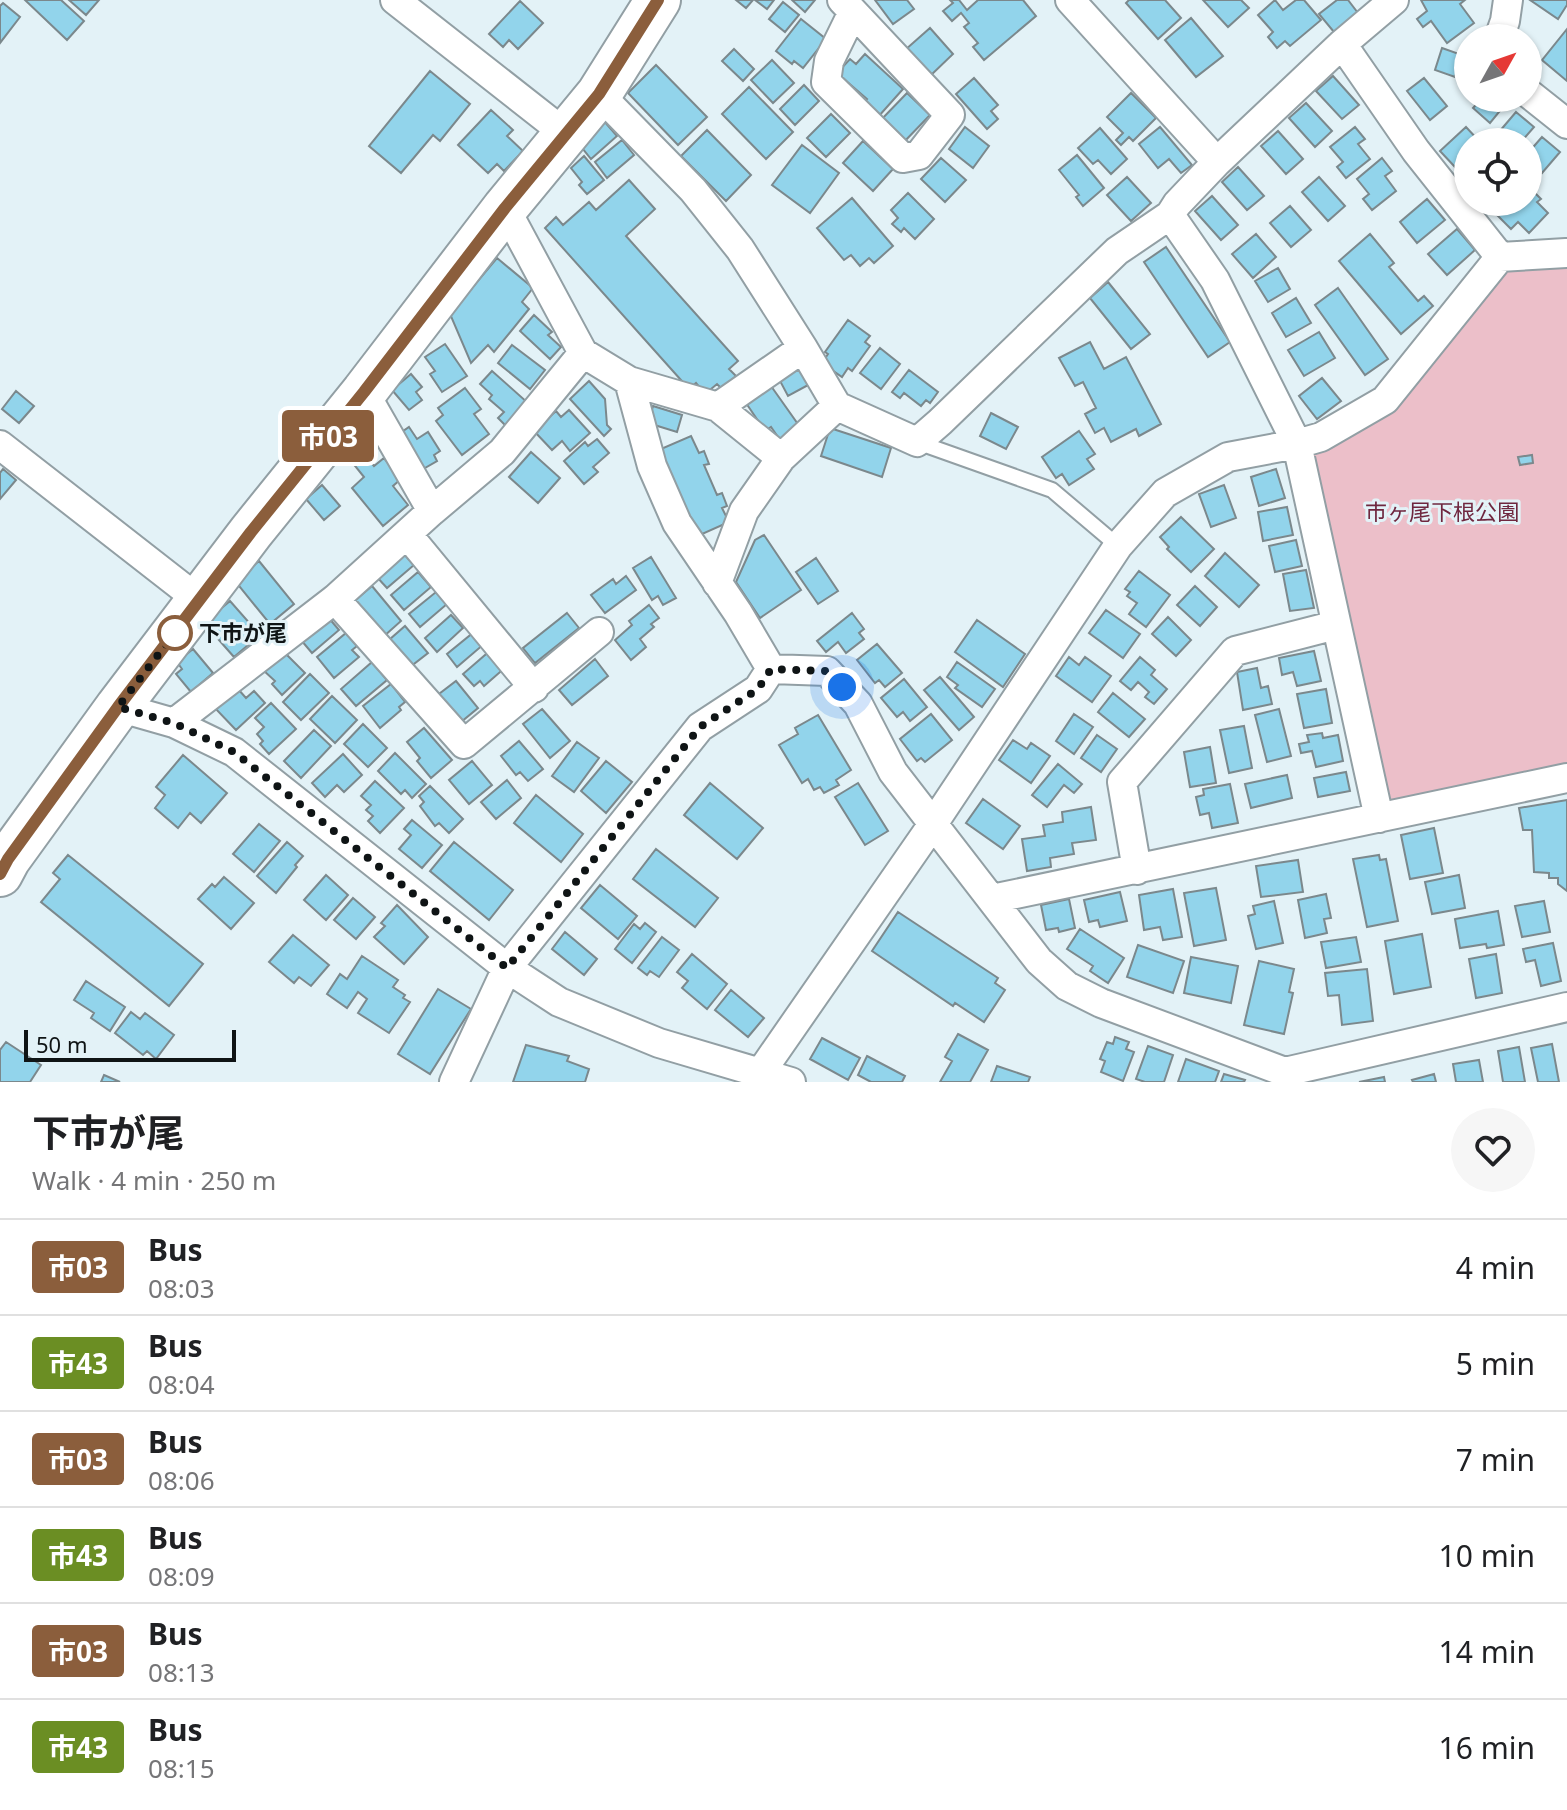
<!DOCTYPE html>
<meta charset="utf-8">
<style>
body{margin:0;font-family:"Noto Sans","Noto Sans JP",sans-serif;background:#f6f6f6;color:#202124;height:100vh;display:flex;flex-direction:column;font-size:30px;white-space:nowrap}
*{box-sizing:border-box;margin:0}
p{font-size:26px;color:#757577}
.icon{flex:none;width:44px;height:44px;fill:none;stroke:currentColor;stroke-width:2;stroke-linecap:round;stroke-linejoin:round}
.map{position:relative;height:1082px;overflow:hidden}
.details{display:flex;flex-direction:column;background:#fff;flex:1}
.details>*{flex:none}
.badge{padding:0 16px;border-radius:6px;font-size:28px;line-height:52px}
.needle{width:52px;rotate:50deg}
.fabs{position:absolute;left:1454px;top:24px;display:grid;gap:16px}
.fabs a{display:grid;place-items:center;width:88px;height:88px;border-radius:50%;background:#fff;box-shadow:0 2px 6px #0004;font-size:40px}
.scale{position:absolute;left:24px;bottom:20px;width:212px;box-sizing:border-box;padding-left:8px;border:4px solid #0f1415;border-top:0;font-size:22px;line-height:28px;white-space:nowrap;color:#0f1415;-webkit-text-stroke:6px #e3f2f7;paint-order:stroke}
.you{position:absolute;width:40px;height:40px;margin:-20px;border:6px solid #fff;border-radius:50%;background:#1a73e8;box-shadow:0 0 0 12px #1a73e833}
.map>.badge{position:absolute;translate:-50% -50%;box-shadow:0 0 0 4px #fff}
.round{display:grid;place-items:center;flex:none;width:84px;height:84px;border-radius:42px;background:#f6f6f6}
.head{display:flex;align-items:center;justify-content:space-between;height:136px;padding:0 32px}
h1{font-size:38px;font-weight:700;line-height:60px}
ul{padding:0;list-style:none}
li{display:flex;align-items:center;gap:24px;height:96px;padding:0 32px;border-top:2px solid #e0e0e0}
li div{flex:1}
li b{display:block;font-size:30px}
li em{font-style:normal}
li .badge{min-width:88px;font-weight:700;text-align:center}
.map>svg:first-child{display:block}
.green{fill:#ecbfc9}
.building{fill:#92d4eb;stroke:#7b888c;stroke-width:2}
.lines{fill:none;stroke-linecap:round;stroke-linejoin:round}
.lane-casing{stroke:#929fa4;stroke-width:18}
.street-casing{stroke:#929fa4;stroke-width:32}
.primary-casing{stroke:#929fa4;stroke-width:48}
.lane{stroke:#fff;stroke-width:14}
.street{stroke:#fff;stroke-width:28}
.primary{stroke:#fff;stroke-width:44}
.line-casing{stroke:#fff;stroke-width:18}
.line{stroke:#8b5e3c;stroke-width:12}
.walk{stroke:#0f1415;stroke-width:8;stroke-dasharray:0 14.4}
.stop-dot{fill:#fff;stroke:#8b5e3c;stroke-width:4}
.labels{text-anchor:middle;stroke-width:6;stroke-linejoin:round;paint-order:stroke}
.park-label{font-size:22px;fill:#6f273f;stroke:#e3f2f7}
.stop-label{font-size:22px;font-weight:bold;fill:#0f1415;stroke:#e3f2f7;text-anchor:start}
</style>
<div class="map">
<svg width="1567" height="1082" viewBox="0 0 1567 1082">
<rect width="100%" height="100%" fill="#e3f2f7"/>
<path class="green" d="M1500,257L1567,261V778L1379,818L1297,444L1385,400Z"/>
<path class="building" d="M25,0H61L84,21L67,40Z
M69,0H99L86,15Z
M736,0H753L746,8Z
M755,0H774L767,9Z
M792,0H815L805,12Z
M875,0H907L914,9L893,24Z
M950,0H959L967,10L978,0H1023L1036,16L984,60L973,47L978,43L964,27L969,23L961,13L952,21L943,11L953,3Z
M1129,0H1165L1181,18L1158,39L1126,3Z
M1203,0H1241L1249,8L1228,27Z
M1275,0L1283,10L1296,0H1304L1321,20L1290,46L1285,41L1277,48L1268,37L1273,32L1258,15Z
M1337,0H1348L1358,13L1334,32L1319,14Z
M1465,0L1460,4L1474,23L1447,43L1431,21L1423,27L1417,19L1427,11L1421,0Z
M1530,0H1567V5L1558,19Z
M520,1L543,23L518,49L509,40L503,47L489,34Z
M783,2L799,15L785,32L769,19Z
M3,3L20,17L0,43V6Z
M1191,18L1223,56L1196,77L1165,40Z
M801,19L826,39L803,68L794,61L792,64L776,51Z
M930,28L953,54L929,77L905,50Z
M1567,29V81L1542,60Z
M1442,48L1462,55L1455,77L1435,70Z
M734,49L754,69L743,81L722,61Z
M865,54L903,89L878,117L863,103L867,99L837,73L850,59L856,64Z
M772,60L794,83L773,103L751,80Z
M656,65L707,117L678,145L628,93Z
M430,71L470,104L440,141L433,135L401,173L369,146Z
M1333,76L1359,105L1342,119L1316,91Z
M974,78L998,105L991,111L998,119L987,129L956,94Z
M1424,78L1447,106L1430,120L1407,91Z
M804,85L819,101L795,125L780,109Z
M749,87L793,132L766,159L722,114Z
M907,93L930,115L902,144L879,122Z
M1131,93L1156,118L1133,141L1129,137L1121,145L1116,140L1123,133L1107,117Z
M1482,98H1504L1508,101L1490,123L1473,108Z
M1306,103L1332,131L1315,147L1289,118Z
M491,110L513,130L507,136L523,151L504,171L497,164L488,173L458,145Z
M1516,112L1534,127L1521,142H1511L1499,132Z
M831,114L850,133L826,157L807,138Z
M604,121L617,136L591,159L579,144Z
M965,127L989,146L973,168L949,149Z
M1160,127L1192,165L1181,173L1169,159L1158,168L1139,144Z
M1355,127L1365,139L1358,144L1370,159L1346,178L1337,167L1343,162L1330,147Z
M1466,127L1480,142H1468V166L1463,160L1455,167L1440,151Z
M1100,128L1127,159L1111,174L1098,160L1093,164L1078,148Z
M707,130L751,175L726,201L681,156Z
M1278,131L1303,159L1286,174L1261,146Z
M1542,137L1560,152L1542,173L1528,160V153Z
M622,140L634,155L607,178L595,162Z
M863,141L893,169L873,191L843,163Z
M802,145L839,173L810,213L772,185Z
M1077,155L1104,188L1083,206L1076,197L1079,195L1059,170Z
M584,156L604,180L587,194L579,185L582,182L571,168Z
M941,158L966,180L945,202L921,179Z
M1382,158L1392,171L1385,176L1396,191L1372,210L1363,199L1369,194L1357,179Z
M1238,167L1264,196L1247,210L1222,182Z
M1127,177L1151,203L1131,221L1107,195Z
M1319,177L1345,206L1328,221L1302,192Z
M629,180L655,209L626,236L738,361L729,369L736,376L722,389L717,384L705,394L696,383L689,389L545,228L556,217L563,225L589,202L596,210Z
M1528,186L1541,199L1537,202L1548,213L1529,233L1518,222L1511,229L1497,215L1510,202H1528Z
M908,193L934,219L915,239L904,228L901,232L892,224L898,218L891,210Z
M1212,196L1238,225L1221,240L1195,211Z
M852,198L893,246L874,263L869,258L860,266L851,255L844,260L817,228Z
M1427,199L1445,220L1417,243L1400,222Z
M1290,206L1311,230L1291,247L1270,223Z
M1457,229L1475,250L1447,275L1428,254Z
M1256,234L1276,257L1253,278L1232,254Z
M1370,234L1394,263L1389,267L1418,301L1424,296L1433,306L1401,334L1339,261Z
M1166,247L1230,342L1208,357L1144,262Z
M497,258L533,288L522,302L529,309L494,352L488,345L471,363L450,314Z
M1278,268L1290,289L1268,302L1255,281Z
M1108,282L1150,334L1131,349L1090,298Z
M1338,288L1388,359L1365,375L1315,305Z
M1296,298L1311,323L1286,337L1272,313Z
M534,315L552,332L548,335L561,347L550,359L520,331Z
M848,320L870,336L865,342L870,346L852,371L848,368L842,377L822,363L828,354L825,352Z
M1319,332L1335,358L1304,376L1288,350Z
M1090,342L1104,369L1126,357L1161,424L1139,436L1136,429L1111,442L1104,428L1095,433L1085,414L1096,408L1083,382L1075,386L1059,358Z
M445,344L467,376L442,392L430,374L435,371L425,357Z
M512,345L545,370L530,389L498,363Z
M880,348L900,364L881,389L860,373Z
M801,367L810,384L788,396L779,379Z
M909,370L938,392L930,403L926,400L921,406L904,393L900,398L892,392Z
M492,371L528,403L507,427L498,418L504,412L489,399L492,395L480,384Z
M411,374L422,387L416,392L422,400L409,410L392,390Z
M1322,378L1341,401L1317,419L1299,396Z
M589,381L605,399L607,425L611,429L604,436L570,399Z
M771,386L800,427L780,440L771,427L765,431L746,403Z
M465,388L481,409L474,414L489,434L462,455L436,421L443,415L438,408Z
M16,391L34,406L19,423L2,409Z
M653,406L682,415L677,432L648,423Z
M569,410L590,433L570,451L562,441L552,450L534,431L556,411L561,417Z
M991,413L1018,427L1006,449L980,436Z
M369,424L379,436L366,447L356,435Z
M409,427L417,439L428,432L440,451L434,455L437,461L418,472L396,436Z
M830,428L891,448L882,477L821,456Z
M1079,431L1095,454L1087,459L1094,469L1069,485L1062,474L1056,478L1042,457Z
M691,436L699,453L704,451L709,464L704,465L717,495L722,493L727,506L722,508L729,522L691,539L654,452Z
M597,439L609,453L593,467L598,472L584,484L564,461L585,442L588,446Z
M358,447L374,466L384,458L401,479L393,486L408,505L383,526L352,488L364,477L347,456Z
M531,452L560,478L538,503L509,477Z
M1532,455L1533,463L1520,465L1518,457Z
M3,469L16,480L0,499V473Z
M1276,469L1285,498L1259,506L1251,477Z
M322,485L340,506L324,520L306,499Z
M1224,485L1236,518L1211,527L1199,494Z
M1287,507L1293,535L1263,541L1258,512Z
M1181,517L1214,549L1191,572L1167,549L1169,547L1160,537Z
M764,535L801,590L760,618L736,582L755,540Z
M1296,540L1302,566L1275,572L1269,546Z
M403,553L414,565L387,588L376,576Z
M1225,553L1259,585L1239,607L1205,576Z
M651,557L676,598L663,605L658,596L652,600L633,568Z
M816,558L838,591L818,604L796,572Z
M259,561L294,604L270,624L235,581Z
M1306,570L1314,608L1290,611L1283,574Z
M1139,571L1170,595L1146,627L1129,614L1137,603L1127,596L1130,592L1125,589Z
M418,572L431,587L404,610L391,595Z
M626,576L636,590L605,613L591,595L613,579L616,584Z
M372,586L401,621L383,637L353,602Z
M1195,586L1217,607L1200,626L1177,605Z
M436,592L447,604L420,627L409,614Z
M230,601L260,635L234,657L204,623Z
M649,605L659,618L651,624L654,627L640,639L646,647L631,660L615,640L632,625L629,621Z
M1106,610L1140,634L1123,658L1089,633Z
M567,613L579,628L535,663L523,648Z
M852,613L864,629L859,633L864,639L846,653L838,642L826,652L817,641Z
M451,615L463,628L437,652L425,638Z
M328,617L339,630L312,653L301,640Z
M1168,617L1191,640L1176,656L1152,634Z
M977,620L1025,654L1003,687L955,652Z
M405,626L428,653L410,667L389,640Z
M474,632L484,644L457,667L447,654Z
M346,633L357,646L352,650L359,657L334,678L317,657Z
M877,644L902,673L885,687L879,680L875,683L857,660Z
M193,649L213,673L191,692L176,674L182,669L177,662Z
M492,649L507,666L484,686L480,681L474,686L463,674Z
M283,651L305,673L282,695L272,684L275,681L263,670Z
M1314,651L1321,681L1297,686L1293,672L1282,675L1279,658Z
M1069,657L1079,665L1085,657L1111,676L1092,702L1056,676Z
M1140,657L1155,670L1151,675L1167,689L1154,704L1145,697L1149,692L1138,682L1131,690L1120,681Z
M595,659L608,676L572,705L559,690Z
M372,662L387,680L356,706L341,689Z
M957,662L995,689L982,707L955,688L958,685L947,677Z
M1257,668L1261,688L1268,686L1272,704L1243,710L1237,672Z
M310,674L329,693L301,720L283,702Z
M940,677L974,717L959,730L924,690Z
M904,679L927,707L910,721L903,712L897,717L881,698Z
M456,681L478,708L461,722L439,694Z
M391,684L405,702L399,707L401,710L380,728L363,706Z
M238,689L246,698L254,691L265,703L236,730L213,706Z
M1326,689L1332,723L1304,728L1297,694Z
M1113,693L1145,719L1129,737L1098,712Z
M332,696L357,720L335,743L310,719Z
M271,703L296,729L269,754L260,744L263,741L257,734L264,727L255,718Z
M542,709L570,741L550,758L523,724Z
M1279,709L1291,756L1267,762L1255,715Z
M931,714L952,740L925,762L921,758L917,761L900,739Z
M1074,714L1093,727L1074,754L1056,741Z
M818,715L851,770L836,780L839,785L824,793L820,787L814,790L808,779L802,783L779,745L798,734L795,728Z
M363,724L387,748L368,767L344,744Z
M1244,726L1252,768L1229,773L1220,730Z
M424,728L452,760L431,778L417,761L420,758L407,742Z
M314,730L331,746L301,778L284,761Z
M1322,733L1323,738L1338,735L1343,761L1316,767L1312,751L1301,753L1299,744L1309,742L1307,735Z
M1097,735L1117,749L1101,772L1081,758Z
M1013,740L1027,749L1031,743L1050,756L1031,783L999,760Z
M519,741L543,769L528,781L520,772L516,775L501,756Z
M577,742L599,758L574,792L552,776Z
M1210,747L1216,783L1190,787L1184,752Z
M395,753L426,784L412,798L405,790L401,794L378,771Z
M343,754L362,775L344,792L337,785L325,797L312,783Z
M183,755L227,793L201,823L190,813L178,828L155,808L165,795L156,787Z
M472,761L492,785L469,804L449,780Z
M606,761L632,782L606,813L581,791Z
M1058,764L1082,784L1074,793L1064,785L1047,807L1032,795Z
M1346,772L1350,791L1318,797L1314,778Z
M1287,775L1292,798L1251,808L1245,784Z
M507,780L521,798L496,819L481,802Z
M375,781L404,808L380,833L368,821L373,816L366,810L371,805L361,796Z
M710,783L763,828L737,859L684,815Z
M858,783L888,831L865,845L835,797Z
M1230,784L1238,823L1212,828L1209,813L1200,815L1196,797L1204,795L1203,789Z
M430,786L463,819L449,833L439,823L435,826L420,806L424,802L419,796Z
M536,795L583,834L561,862L514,823Z
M983,799L1020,826L1003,849L966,823Z
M1567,800V891L1558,884V878H1549V873L1534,872L1532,830H1523L1519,808Z
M1091,807L1096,840L1072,843L1074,854L1050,858L1051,867L1027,871L1022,839L1045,836L1043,825L1063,822L1062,812Z
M412,820L442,845L422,868L399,849L411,835L404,829Z
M259,824L280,841L254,872L233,854Z
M1434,828L1443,873L1410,879L1401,835Z
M287,842L303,856L295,865L297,867L276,893L257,876Z
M454,842L513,890L489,920L430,871Z
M656,849L718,898L695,927L633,879Z
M68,855L203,964L169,1006L41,902L60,879L53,873Z
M1379,855L1380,860L1386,859L1398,921L1367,927L1353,859Z
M1298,860L1303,892L1261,897L1256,866Z
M326,875L348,895L326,920L304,900Z
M1459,875L1465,908L1432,914L1425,882Z
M224,877L254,903L231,929L198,899L212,884L215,887Z
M600,885L637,916L618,939L581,908Z
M1216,888L1226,940L1194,946L1184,893Z
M1173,889L1182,937L1163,940L1160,927L1144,930L1139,895Z
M1120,892L1127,921L1100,927L1098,920L1089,922L1084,900Z
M1326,894L1331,918L1324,919L1327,933L1305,938L1298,900Z
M353,898L375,917L356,939L334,920Z
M1069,899L1075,928L1059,932L1058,928L1046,930L1041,905Z
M1274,901L1283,943L1256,949L1248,916L1255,914L1253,906Z
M1544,901L1550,932L1522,937L1515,906Z
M397,905L428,937L404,964L374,937L385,926L381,923Z
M1498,911L1504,945L1487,948L1486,944L1460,948L1455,919Z
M898,912L998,978L995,983L1005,990L984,1022L955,1003L953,1006L872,951Z
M645,923L656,932L632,963L615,949L634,924L640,929Z
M1080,929L1124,958L1108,983L1090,971L1093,966L1067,949Z
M565,932L597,959L584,975L552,949Z
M1422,934L1431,987L1394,994L1385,941Z
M293,935L329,965L311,986L299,977L294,983L269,962Z
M662,937L679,950L659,977L650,971L647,975L638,968Z
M1356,937L1361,962L1326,968L1321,942Z
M1553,943L1561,981L1541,986L1535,960L1526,962L1523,949Z
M1138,945L1184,961L1173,993L1127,977Z
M692,954L727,984L707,1009L682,988L688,981L677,972Z
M1496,954L1502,993L1476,998L1469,959Z
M362,956L398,980L393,987L405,995L403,998L410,1002L389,1033L358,1013L367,999L358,992L347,1008L327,994L340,974L347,979Z
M1191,957L1238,966L1231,1003L1184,993Z
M1259,961L1294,969L1289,992L1293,993L1284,1034L1244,1025Z
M1367,969L1373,1021L1342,1025L1339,995L1328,996L1325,973Z
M86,981L125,1007L110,1031L91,1018L94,1013L74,1000Z
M438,989L471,1009L430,1074L398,1054Z
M731,990L764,1018L748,1037L715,1010Z
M131,1012L140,1019L145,1013L174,1035L156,1059L147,1051L143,1055L115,1033Z
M958,1034L988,1050L970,1082H940L952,1061L945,1057Z
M1115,1037L1129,1042L1126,1049L1134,1052L1123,1081L1101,1072L1105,1061L1100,1059L1107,1042L1113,1044Z
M822,1038L860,1058L848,1080L810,1059Z
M6,1042L41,1065L30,1082H0V1050Z
M1552,1044L1559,1082H1538L1531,1048Z
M526,1045L569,1056L567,1061L589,1069L585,1082H513Z
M1148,1046L1173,1055L1164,1082H1145L1136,1079Z
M1519,1047L1525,1082H1503L1498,1051Z
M867,1056L905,1076L902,1082H871L858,1075Z
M1186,1059L1219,1071L1215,1082H1178Z
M1479,1060L1483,1082H1456L1453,1064Z
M997,1066L1030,1077L1028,1082H991Z
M1224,1074L1245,1080L1244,1082H1221Z
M1434,1074L1436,1082H1413L1412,1080Z
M104,1075L120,1082H101Z
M1384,1077L1385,1082H1359Z"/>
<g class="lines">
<defs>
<path id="lane" d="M917,442L1052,490L1118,546"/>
<path id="street" d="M395,0L567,135
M842,0L950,115L919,155L903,158L826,82L829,61L852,14
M1070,0L1217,162
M1499,38L1505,21L1508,0
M1342,44L1416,151L1500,257
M1528,93L1567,124
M599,94L693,190L740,249L803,348L837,406L917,442L940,422L1117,251L1170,215L1177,204L1217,162L1342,44L1394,0
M505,208L583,353
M1170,215L1215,280L1297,444L1379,818
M629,381L718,407L781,458L837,406
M364,392L432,511
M718,407L803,348
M0,445L200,601
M407,534L534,688
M717,583L744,511L781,458
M335,599L464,744L599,632
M118,707L174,723L234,752L507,968L559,1002L659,1043L791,1082
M174,723L335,599L432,511L502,452L583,353L629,381L652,466L677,523L738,613L771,669
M1137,870L1122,782L1235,651L1336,625
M992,899L1567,778
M761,1072L933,824L1118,546L1165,493L1228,457L1297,444L1321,437L1385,400L1500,257L1566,253
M454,1082L507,968L700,727L758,689L771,669L827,671L858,704L893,772L1039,961L1067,986L1101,1003L1285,1072L1567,1007"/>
<path id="primary" d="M0,874L8,859L118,707L251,532L364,392L505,208L599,94L658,0"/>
</defs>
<use href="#lane" class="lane-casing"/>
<use href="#street" class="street-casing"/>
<use href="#primary" class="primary-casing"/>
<use href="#lane" class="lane"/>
<use href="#street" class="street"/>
<use href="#primary" class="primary"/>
</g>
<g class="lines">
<defs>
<path id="line" d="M0,874L8,859L118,707L251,532L364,392L505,208L599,94L658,0"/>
</defs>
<use href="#line" class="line-casing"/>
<use href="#line" class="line"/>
<path class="walk" d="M175,633L118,707L174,723L234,752L507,968L700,727L758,689L771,669L827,671L842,687"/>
</g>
<circle class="stop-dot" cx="175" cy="633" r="16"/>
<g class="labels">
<g class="park-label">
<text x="1442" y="520">市ヶ尾下根公園</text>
</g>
<g class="stop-label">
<text x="199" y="641">下市が尾</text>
</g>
</g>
</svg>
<div class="fabs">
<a><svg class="needle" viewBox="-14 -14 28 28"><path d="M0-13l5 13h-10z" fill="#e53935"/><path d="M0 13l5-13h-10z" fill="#757577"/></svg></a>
<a><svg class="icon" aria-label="locate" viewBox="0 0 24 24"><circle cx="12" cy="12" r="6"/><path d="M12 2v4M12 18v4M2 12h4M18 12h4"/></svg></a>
</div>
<div class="scale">50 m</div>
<div class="you" style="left:842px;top:687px"></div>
<b class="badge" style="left:328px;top:436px;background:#8b5e3c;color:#fff">市03</b>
</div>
<section class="details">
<div class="head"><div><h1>下市が尾</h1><p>Walk · 4 min · 250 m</p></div><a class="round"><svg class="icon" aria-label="heart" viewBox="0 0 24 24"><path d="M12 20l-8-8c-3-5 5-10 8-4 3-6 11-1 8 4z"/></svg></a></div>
<ul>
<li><span class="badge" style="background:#8b5e3c;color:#fff">市03</span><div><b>Bus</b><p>08:03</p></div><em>4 min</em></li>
<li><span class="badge" style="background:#6b8e23;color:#fff">市43</span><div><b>Bus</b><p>08:04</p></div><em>5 min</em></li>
<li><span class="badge" style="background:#8b5e3c;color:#fff">市03</span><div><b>Bus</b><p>08:06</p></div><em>7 min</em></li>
<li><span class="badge" style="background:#6b8e23;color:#fff">市43</span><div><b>Bus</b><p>08:09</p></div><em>10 min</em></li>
<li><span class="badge" style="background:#8b5e3c;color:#fff">市03</span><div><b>Bus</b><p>08:13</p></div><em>14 min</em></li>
<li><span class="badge" style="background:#6b8e23;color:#fff">市43</span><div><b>Bus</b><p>08:15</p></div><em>16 min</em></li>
</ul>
</section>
